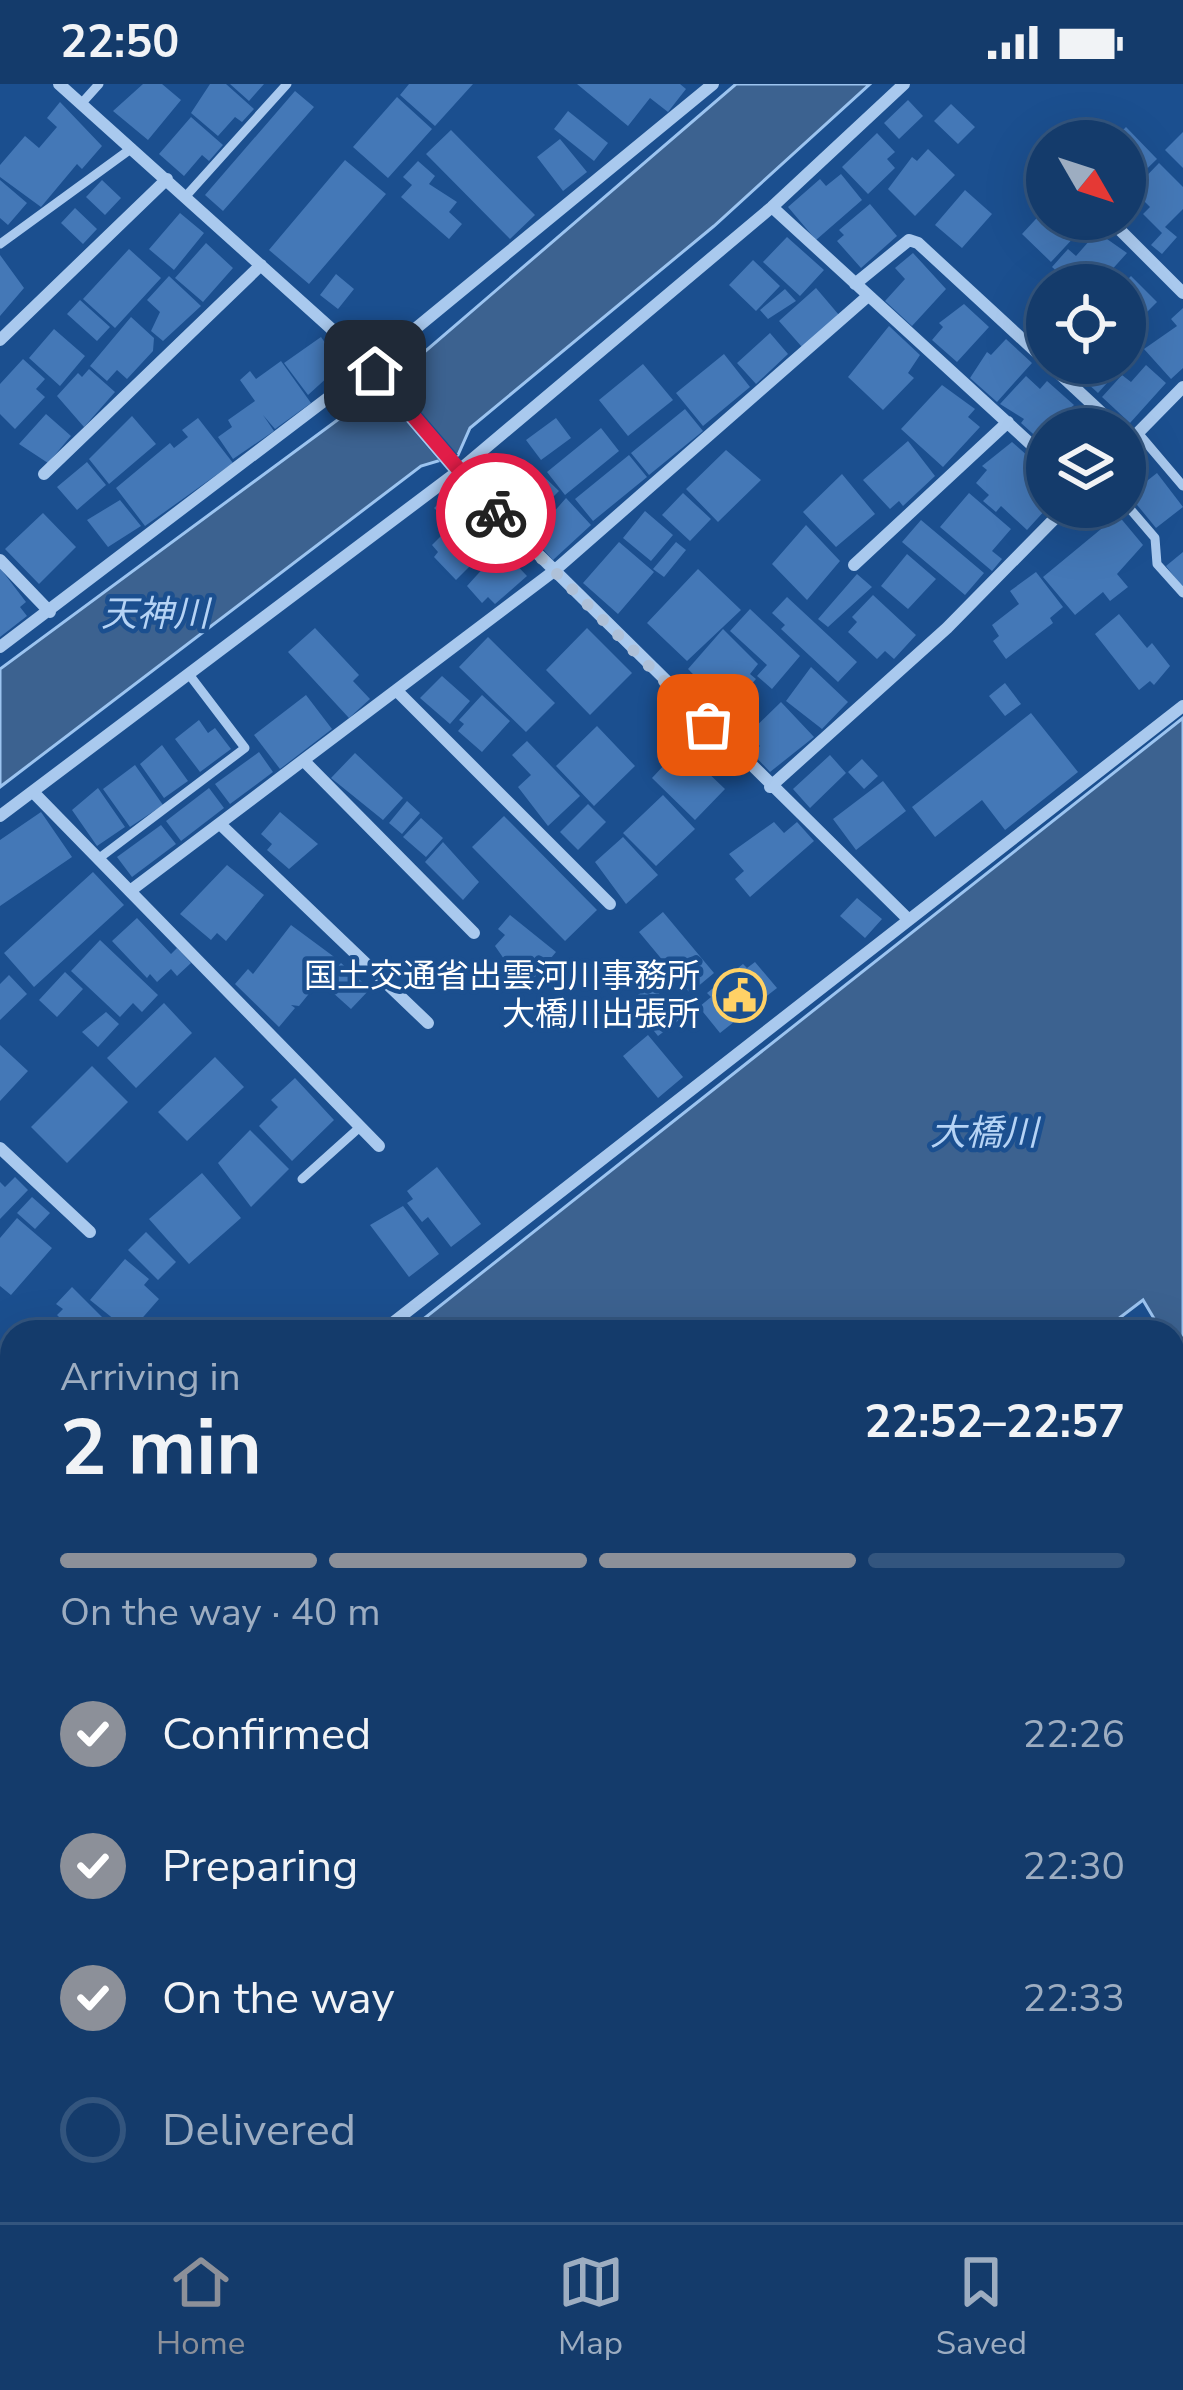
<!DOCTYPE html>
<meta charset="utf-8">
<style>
body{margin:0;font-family:"Nunito Sans","Noto Sans JP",sans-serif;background:#1d4271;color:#f1f3f6;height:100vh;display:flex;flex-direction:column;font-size:45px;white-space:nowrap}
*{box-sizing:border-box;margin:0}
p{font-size:39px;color:#9dadc1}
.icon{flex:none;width:66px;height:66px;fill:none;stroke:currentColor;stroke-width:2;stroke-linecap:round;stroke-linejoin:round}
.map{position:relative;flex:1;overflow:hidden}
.panel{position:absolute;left:0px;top:1236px;width:1185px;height:903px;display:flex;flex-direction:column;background:#143b6b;border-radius:36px 36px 0 0;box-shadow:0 12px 48px #0002,0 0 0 3px #33557e}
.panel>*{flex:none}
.needle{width:78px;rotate:129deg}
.fabs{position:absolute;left:1026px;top:36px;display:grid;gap:24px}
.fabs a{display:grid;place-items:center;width:120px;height:120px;border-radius:50%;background:#143b6b;box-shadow:0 12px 48px #0002,0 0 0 3px #33557e;font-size:60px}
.pin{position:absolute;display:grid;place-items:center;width:102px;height:102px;color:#fff;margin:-51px;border-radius:24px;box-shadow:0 6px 18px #0006}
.courier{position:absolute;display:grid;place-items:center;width:120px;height:120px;margin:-60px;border:9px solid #e11d48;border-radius:50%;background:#fff;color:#222;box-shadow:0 3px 15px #0007}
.overview em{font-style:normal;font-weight:700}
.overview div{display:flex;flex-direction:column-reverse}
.overview{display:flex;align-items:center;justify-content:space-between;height:204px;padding:0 60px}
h1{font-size:78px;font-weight:700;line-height:90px}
.bar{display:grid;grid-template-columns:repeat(4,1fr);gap:18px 12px;align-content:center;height:144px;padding:0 60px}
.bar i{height:15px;border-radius:9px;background:#33557e}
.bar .on{background:#8c9099}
.bar p{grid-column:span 4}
ol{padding:0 60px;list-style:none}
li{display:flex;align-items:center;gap:36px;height:132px}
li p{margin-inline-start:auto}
li .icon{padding:12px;border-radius:50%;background:#8c9099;color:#fff;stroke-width:4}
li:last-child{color:#9dadc1}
li i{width:66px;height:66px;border:6px solid #33557e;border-radius:50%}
.status{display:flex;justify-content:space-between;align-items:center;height:84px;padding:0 60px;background:#143b6b;direction:ltr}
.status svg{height:33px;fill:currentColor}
.tabs{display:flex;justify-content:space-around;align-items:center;height:168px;border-top:3px solid #33557e;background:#143b6b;font-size:33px;color:#9dadc1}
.tabs a{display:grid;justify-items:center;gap:6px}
.tabs .on{color:#8c9099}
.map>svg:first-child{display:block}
.water{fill:#3c6290;stroke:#9cc4f0;stroke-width:3}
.pier{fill:#1b4f8f}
.building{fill:#4478b7}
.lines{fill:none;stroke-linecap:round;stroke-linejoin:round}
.service{stroke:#a9c9ee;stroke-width:9}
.minor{stroke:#a9c9ee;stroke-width:12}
.done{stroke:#afc1d8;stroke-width:12;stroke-dasharray:0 21.6}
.route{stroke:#e11d48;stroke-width:15}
.labels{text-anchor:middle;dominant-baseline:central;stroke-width:9;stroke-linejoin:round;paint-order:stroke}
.poi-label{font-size:33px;fill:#fff;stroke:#1b4f8f;text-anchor:end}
.water-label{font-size:36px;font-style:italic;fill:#b5d3f5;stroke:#1b4f8f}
</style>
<div class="status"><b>22:50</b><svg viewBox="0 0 49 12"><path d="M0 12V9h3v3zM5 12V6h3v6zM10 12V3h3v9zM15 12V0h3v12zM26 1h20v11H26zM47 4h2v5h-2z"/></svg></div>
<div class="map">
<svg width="1183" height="2138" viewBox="0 0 1183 2138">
<rect width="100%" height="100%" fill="#1b4f8f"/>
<path class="water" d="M 736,0 L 870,0 L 714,142 L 470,344 L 458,371 L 421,382 L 0,703 L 0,585 L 393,295 Z
M 1183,634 L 1183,1820 L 1173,1831 L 1173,1248 L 1162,1248 L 1143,1216 L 1101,1248 L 407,1248 Z
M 12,1554 L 12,2091 L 0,2100 L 0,1564 Z
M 29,2127 L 902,2127 L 892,2138 L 14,2138 Z"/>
<path class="pier" d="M 393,295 L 458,371 L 440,378 L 377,304 Z"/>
<path class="building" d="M 143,0 L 162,0 L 181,16 L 148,56 L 113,27 Z
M 210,0 L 226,0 L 254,25 L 242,38 L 235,33 L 218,52 L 191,29 Z
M 230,0 L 264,0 L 249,17 Z
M 409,0 L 473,0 L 435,42 L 400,11 Z
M 577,0 L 680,0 L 686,5 L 668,28 L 650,14 L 628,42 Z
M 295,7 L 314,23 L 223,127 L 205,111 Z
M 397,13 L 432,45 L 388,94 L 353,63 Z
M 908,16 L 923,32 L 899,55 L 884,39 Z
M 60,18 L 102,62 L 82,85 L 77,80 L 41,123 L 0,93 L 0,81 L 25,52 L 39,64 L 57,43 L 47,34 Z
M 951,20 L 975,43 L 958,60 L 934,37 Z
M 568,27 L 608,59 L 594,77 L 554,45 Z
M 191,33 L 223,61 L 209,77 L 202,71 L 184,92 L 159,70 Z
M 1126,43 L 1157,75 L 1125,106 L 1125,57 L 1112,57 Z
M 451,46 L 535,131 L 510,155 L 426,70 Z
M 1183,48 L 1183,84 L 1165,66 Z
M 877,49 L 895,68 L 887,75 L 895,84 L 868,110 L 842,83 Z
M 560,55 L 587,88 L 563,107 L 537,73 Z
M 928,65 L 955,91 L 915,132 L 888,105 L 912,73 L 917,77 Z
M 345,76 L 386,110 L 309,200 L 269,166 Z
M 418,77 L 435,92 L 429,100 L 457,118 L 449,128 L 462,140 L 449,155 L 401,113 L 412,101 L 403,93 Z
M 1159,79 L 1183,103 L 1183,125 L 1165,143 L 1177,153 L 1162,170 L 1151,161 L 1162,149 L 1143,130 L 1150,123 L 1133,106 Z
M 841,90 L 862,116 L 816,156 L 788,123 L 820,95 L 826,102 Z
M 0,96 L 27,119 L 8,141 L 0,134 Z
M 102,96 L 121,114 L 105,131 L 86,113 Z
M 965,106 L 992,130 L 962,164 L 935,141 Z
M 870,120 L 897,152 L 861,184 L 837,157 L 844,151 L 839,146 Z
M 1047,123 L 1047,135 L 1072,135 L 1068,139 L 1078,149 L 1051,178 L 1022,150 Z
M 75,124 L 97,145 L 83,160 L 61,139 Z
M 180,129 L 204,149 L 174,186 L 149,165 Z
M 1097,148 L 1127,169 L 1098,201 L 1072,201 L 1052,183 L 1068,165 L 1076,172 Z
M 787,153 L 824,186 L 800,212 L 763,178 Z
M 206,159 L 233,184 L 203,218 L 175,194 Z
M 129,165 L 161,194 L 115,244 L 83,215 Z
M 913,169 L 946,205 L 912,242 L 885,217 L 905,195 L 895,184 Z
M 0,171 L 24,204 L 0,232 Z
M 753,176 L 780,202 L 756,227 L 729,201 Z
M 336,190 L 354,205 L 338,225 L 320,211 Z
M 169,192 L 201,222 L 163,257 L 151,247 L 160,228 L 147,216 Z
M 1131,192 L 1157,218 L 1125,250 L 1125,198 Z
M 816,204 L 839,231 L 802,263 L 779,237 Z
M 785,205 L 796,217 L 768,235 L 760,226 Z
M 80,216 L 110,243 L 97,257 L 67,230 Z
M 1047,216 L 1047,264 L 1028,247 L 1033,242 L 1028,238 Z
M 964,220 L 989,243 L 957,278 L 932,256 L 943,243 L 939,239 Z
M 1183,224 L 1183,284 L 1171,295 L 1144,265 L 1177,242 L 1171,235 Z
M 131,233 L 154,254 L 153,267 L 127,295 L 117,286 L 107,297 L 90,282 Z
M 889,242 L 920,271 L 908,289 L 914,294 L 883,326 L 848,293 Z
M 54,245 L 85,272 L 60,302 L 29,274 Z
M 770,249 L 788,270 L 756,300 L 737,279 Z
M 321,253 L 341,281 L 308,311 L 284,279 Z
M 1006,255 L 1032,279 L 997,318 L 970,294 L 987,268 L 991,271 Z
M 724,270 L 750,303 L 703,342 L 676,309 Z
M 23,275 L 45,295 L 36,305 L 45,313 L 15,345 L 0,330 L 0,300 Z
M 281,277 L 311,319 L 275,345 L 263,331 L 274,347 L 233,375 L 218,353 L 232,343 L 228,336 L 255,317 L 240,296 L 250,287 L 256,295 Z
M 1081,279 L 1125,279 L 1098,309 L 1074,287 Z
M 643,280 L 673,316 L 628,352 L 599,316 Z
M 1146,281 L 1166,299 L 1130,339 L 1102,313 L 1122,291 L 1131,298 Z
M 89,285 L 115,308 L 84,343 L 57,312 L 78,289 L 82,293 Z
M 1026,292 L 1040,305 L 1047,297 L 1074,321 L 1047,345 L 1042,358 L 1021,339 L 1024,335 L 1000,320 Z
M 942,301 L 975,325 L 968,333 L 980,343 L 943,383 L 901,345 Z
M 685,325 L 703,347 L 649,391 L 631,369 Z
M 46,330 L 71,352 L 48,379 L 19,360 Z
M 1087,331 L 1102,345 L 1074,345 Z
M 132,332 L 156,360 L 109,400 L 89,375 Z
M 198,334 L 233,379 L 145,442 L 116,404 L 170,359 L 174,364 L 188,353 L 182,346 Z
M 556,334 L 571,354 L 541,376 L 526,356 Z
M 601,344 L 619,367 L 565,411 L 547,388 Z
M 908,357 L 935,392 L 903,422 L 899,417 L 890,425 L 863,396 Z
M 1012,358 L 1047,389 L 1047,424 L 1027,446 L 1001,422 L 996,428 L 983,417 L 989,411 L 976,399 L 987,386 L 982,382 Z
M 726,366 L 761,396 L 718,438 L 686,405 Z
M 629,371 L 647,393 L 593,437 L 575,415 Z
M 504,376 L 517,389 L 496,409 L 483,396 Z
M 87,378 L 106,401 L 77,426 L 57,403 Z
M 535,384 L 559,407 L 530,436 L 526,432 L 518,441 L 498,422 Z
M 1157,389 L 1183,423 L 1156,444 L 1129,411 Z
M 842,390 L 875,430 L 836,463 L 803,428 Z
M 456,403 L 484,431 L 463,452 L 434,424 Z
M 683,409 L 711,435 L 690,457 L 662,431 Z
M 969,409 L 1011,445 L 992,467 L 1002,475 L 992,487 L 940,443 Z
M 566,414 L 591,441 L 553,476 L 532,453 Z
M 120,416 L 141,442 L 108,463 L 87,436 Z
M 645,427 L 673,451 L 651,477 L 623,454 Z
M 43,429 L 76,463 L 39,500 L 5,465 Z
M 1118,431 L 1143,461 L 1117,490 L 1128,503 L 1110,517 L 1103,508 L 1075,531 L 1043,493 Z
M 921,436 L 984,489 L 965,511 L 902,458 Z
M 806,441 L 840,477 L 807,516 L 772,480 Z
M 449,444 L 478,474 L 456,496 L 434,473 L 438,468 L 432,461 Z
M 499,446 L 514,462 L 506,470 L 527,492 L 495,520 L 488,513 L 482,519 L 467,502 L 496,470 L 485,458 Z
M 619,458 L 654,488 L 618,530 L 583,499 Z
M 676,458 L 686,466 L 664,493 L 653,485 Z
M 1183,468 L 1183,504 L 1166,482 Z
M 907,470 L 936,495 L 908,525 L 881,502 Z
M 0,484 L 26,518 L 20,523 L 27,532 L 0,553 Z
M 698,485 L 741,526 L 687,577 L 647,539 Z
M 1036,488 L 1063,523 L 1050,534 L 1053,539 L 1006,575 L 993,557 L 999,552 L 992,541 L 1019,520 L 1010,507 Z
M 857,490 L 872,503 L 828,543 L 818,535 Z
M 873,511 L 916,551 L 894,575 L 885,567 L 877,575 L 848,548 L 857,538 L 852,533 Z
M 787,513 L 857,578 L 838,598 L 781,545 L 785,541 L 772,529 Z
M 750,525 L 800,572 L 772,605 L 757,592 L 767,581 L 730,547 Z
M 1119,530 L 1147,564 L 1152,559 L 1170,582 L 1154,601 L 1150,597 L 1139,606 L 1095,550 Z
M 315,544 L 359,591 L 353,597 L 370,615 L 349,634 L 288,568 Z
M 587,544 L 632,589 L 590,631 L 546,586 Z
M 723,545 L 758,580 L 750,590 L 756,595 L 728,626 L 688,585 Z
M 488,553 L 555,619 L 526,648 L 459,583 Z
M 811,583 L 848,618 L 822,645 L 786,617 Z
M 442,592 L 470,617 L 450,640 L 420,614 Z
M 1005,599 L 1021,620 L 1005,632 L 989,612 Z
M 306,611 L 332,645 L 280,685 L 254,651 Z
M 482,611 L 510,637 L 482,668 L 458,647 L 464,640 L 459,636 Z
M 781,618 L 814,653 L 770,688 L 752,669 L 760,662 L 748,650 Z
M 1031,629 L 1078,688 L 1005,746 L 982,716 L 935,753 L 912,723 Z
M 199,636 L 208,649 L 215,644 L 231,665 L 200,688 L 175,655 Z
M 597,642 L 635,682 L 594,722 L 556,682 Z
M 527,657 L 580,712 L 548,742 L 518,703 L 531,691 L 512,671 Z
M 162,661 L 188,697 L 164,714 L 140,680 Z
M 681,663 L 725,705 L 695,736 L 652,694 Z
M 259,668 L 273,688 L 230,720 L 215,700 Z
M 355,669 L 403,714 L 383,736 L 331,694 Z
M 830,671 L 846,689 L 810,724 L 793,705 Z
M 862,675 L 878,692 L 864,705 L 848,688 Z
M 135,681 L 163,721 L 130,743 L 103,705 Z
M 883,697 L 906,727 L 856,766 L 833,735 Z
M 98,704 L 125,743 L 97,762 L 72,726 Z
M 209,704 L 224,724 L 181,757 L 166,737 Z
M 663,711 L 695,745 L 656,782 L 623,749 Z
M 407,717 L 420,729 L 402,750 L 389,739 Z
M 588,720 L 606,738 L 578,766 L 560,748 Z
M 41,728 L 72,773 L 0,822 L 0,756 Z
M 280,728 L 318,760 L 289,785 L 267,766 L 272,760 L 261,750 Z
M 504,732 L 597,826 L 565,857 L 472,763 Z
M 421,734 L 443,754 L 426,773 L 403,753 Z
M 774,738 L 784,749 L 797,738 L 814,757 L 750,813 L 735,795 L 744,787 L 729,770 Z
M 161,741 L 176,760 L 132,793 L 117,773 Z
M 623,753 L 658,791 L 626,820 L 595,778 Z
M 443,758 L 479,798 L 463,816 L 425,778 Z
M 227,781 L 264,811 L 226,857 L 217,849 L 211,856 L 180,830 Z
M 93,788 L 124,821 L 34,903 L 4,869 Z
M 857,814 L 882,835 L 865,854 L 840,832 Z
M 663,828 L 714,889 L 690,909 L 639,848 Z
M 510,831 L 556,868 L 524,906 L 497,882 L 504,875 L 495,862 L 505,851 L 498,845 Z
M 137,834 L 171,870 L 177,864 L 191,879 L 177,892 L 171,885 L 157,898 L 150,890 L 147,894 L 112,857 Z
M 291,841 L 337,875 L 299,922 L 291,921 L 295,924 L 279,943 L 235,900 L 248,885 L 253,890 Z
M 100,856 L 158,911 L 142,928 L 133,919 L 120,933 L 71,887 Z
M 755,878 L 777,904 L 720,949 L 699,923 L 711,913 L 707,909 L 743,880 L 747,884 Z
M 341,879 L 370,905 L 351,925 L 322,899 Z
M 65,888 L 83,905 L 57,933 L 39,916 Z
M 9,891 L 27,910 L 0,936 L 0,900 Z
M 652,900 L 664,916 L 671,911 L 686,931 L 658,952 L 630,917 Z
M 164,919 L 192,949 L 136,1004 L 107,974 Z
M 106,928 L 119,940 L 98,963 L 82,948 Z
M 648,951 L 683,993 L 658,1014 L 623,972 Z
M 0,961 L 28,987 L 0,1017 Z
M 215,973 L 244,1003 L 187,1057 L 158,1028 Z
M 92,982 L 128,1018 L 67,1079 L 31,1043 Z
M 295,994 L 334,1036 L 292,1077 L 259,1042 L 278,1023 L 271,1016 Z
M 250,1046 L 289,1085 L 251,1123 L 218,1079 Z
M 437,1083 L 481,1140 L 451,1163 L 428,1133 L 422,1138 L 407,1119 L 413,1115 L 407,1107 Z
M 202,1089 L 241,1134 L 189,1180 L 149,1135 Z
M 15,1093 L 28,1106 L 0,1135 L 0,1098 L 5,1103 Z
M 32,1113 L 50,1129 L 35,1145 L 17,1129 Z
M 403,1122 L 439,1170 L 409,1193 L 370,1141 Z
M 17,1134 L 52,1164 L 11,1211 L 0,1202 L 0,1154 Z
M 146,1148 L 176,1178 L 158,1196 L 128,1166 Z
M 125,1175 L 149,1195 L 144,1201 L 159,1215 L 130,1248 L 90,1216 Z
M 72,1203 L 112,1243 L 107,1248 L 50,1248 L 61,1235 L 57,1231 L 63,1225 L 56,1220 Z
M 5,1450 L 12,1458 L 9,1516 L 0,1506 L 0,1454 Z"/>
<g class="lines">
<path class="service" d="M 81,20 L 99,0
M 186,112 L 287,0
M 0,160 L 132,64
M 1138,349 L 1183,402
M 1125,419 L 1155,454 L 1157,480 L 1183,509
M 98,775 L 245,664 L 191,593
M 302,1095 L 360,1043"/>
<path class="minor" d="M 59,0 L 346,258 L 469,402 L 909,836
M 772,123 L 1047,375
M 1109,135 L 1183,209
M 855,200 L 909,156 L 918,159 L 1047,278
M 0,256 L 167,95
M 1048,279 L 1119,345
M 1125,362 L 1183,303
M 44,390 L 261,181
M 0,476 L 50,528
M 854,481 L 1008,338
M 0,563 L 370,282 L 713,0
M 397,607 L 610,820
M 305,678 L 474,849
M 770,703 L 947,544 L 1066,423
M 34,709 L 379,1062
M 0,732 L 457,388 L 772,123 L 904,0
M 220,740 L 428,939
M 130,807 L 554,487 L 868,212
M 0,1064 L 90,1148
M 381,1248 L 1183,622
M 0,1414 L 12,1403
M 0,1545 L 12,1535"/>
</g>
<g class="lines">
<path class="done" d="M 496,429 L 708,641"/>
<path class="route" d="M 375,287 L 496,429"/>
</g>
<defs>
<symbol id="civic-ring" viewBox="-11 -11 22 22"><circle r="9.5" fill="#1b4f8f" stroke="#ffd166" stroke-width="1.5"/><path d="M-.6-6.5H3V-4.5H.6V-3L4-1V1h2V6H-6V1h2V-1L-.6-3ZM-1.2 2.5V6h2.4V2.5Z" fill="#ffd166"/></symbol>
</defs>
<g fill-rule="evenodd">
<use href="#civic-ring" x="710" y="882" width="59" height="59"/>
</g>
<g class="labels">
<g class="poi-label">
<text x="700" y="892">国土交通省出雲河川事務所<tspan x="700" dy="38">大橋川出張所</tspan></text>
</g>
<g class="water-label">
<text x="155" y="530">天神川</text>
<text x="984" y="1049">大橋川</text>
</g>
</g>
</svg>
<div class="fabs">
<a><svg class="needle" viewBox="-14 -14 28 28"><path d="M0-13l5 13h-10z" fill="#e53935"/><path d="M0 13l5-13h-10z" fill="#9dadc1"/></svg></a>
<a><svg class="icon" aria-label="locate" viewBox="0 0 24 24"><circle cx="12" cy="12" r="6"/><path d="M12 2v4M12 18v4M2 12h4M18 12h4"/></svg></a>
<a><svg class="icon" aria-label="layers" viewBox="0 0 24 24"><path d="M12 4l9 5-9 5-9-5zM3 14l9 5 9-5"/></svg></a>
</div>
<div class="pin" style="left:708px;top:641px;background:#ea580c"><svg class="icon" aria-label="bag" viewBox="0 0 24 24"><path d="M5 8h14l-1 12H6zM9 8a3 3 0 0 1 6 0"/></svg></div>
<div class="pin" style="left:375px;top:287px;background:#1f2937"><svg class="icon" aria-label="home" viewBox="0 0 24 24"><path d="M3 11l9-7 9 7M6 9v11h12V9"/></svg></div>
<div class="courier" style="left:496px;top:429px"><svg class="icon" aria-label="bike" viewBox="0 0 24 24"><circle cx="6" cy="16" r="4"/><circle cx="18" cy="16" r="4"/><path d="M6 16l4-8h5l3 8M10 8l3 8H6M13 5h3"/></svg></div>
<section class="panel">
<div class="overview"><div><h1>2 min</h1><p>Arriving in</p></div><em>22:52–22:57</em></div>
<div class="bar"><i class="on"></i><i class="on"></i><i class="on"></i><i></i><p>On the way · 40 m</p></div>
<ol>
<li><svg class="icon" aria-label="check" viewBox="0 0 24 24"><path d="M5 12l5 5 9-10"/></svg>Confirmed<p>22:26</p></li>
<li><svg class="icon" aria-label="check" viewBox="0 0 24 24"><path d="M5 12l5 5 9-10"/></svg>Preparing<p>22:30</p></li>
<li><svg class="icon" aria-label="check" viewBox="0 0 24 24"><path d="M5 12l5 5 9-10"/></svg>On the way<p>22:33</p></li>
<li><i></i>Delivered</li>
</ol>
</section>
</div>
<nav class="tabs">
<a class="on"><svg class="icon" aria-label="home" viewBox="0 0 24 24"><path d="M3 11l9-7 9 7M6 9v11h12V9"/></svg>Home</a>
<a><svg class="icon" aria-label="map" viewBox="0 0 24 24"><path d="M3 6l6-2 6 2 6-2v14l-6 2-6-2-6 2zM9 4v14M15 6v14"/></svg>Map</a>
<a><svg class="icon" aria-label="saved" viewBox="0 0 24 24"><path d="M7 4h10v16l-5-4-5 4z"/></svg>Saved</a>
</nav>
